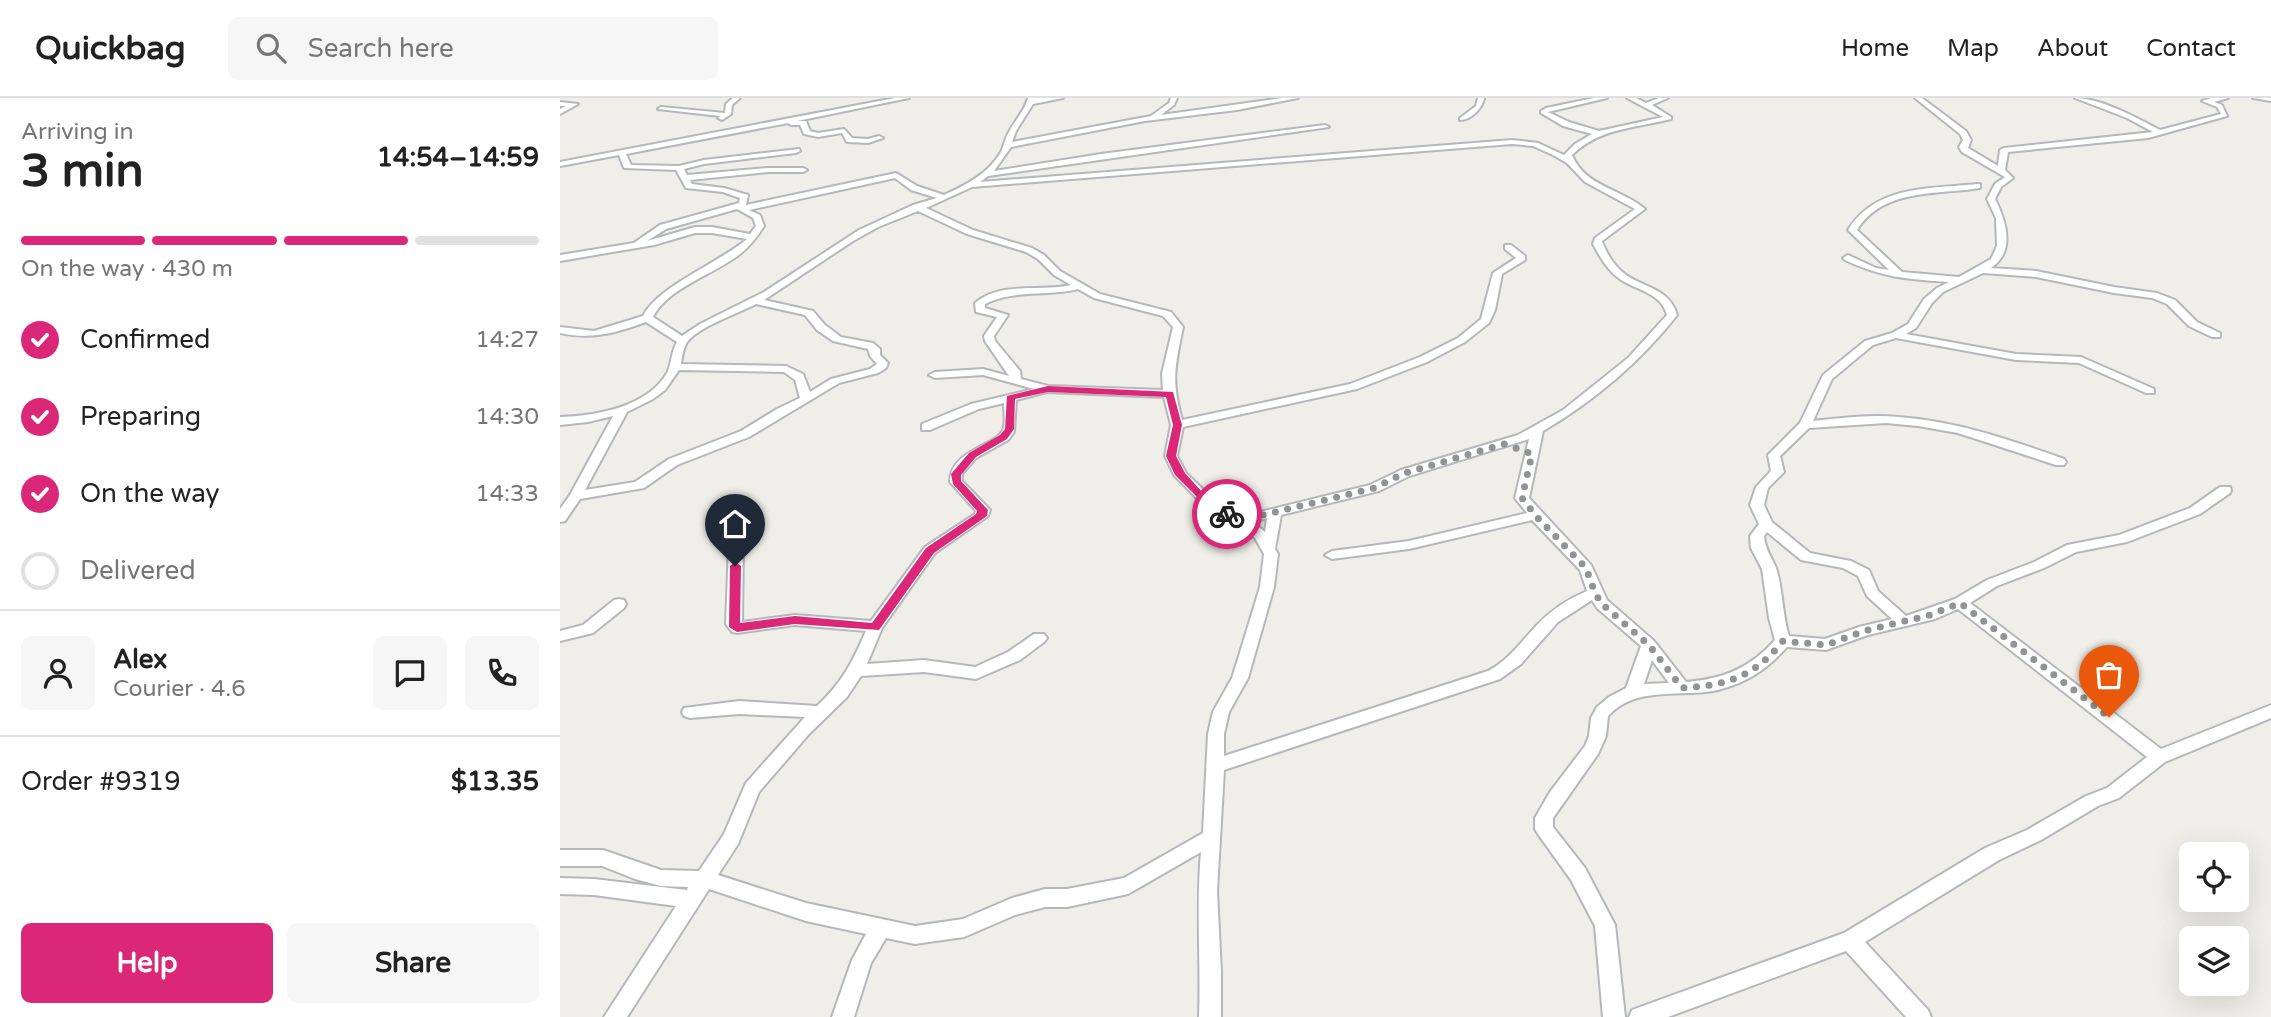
<!DOCTYPE html>
<meta charset="utf-8">
<style>
body{margin:0;font-family:"Varela Round",sans-serif;background:#f6f6f6;color:#222;height:100vh;display:flex;flex-direction:column;font-size:26px;white-space:nowrap}
*{box-sizing:border-box;margin:0}
p{font-size:23px;color:#767676}
.icon{flex:none;width:38px;height:38px;fill:none;stroke:currentColor;stroke-width:2;stroke-linecap:round;stroke-linejoin:round}
.map{position:relative;flex:1;overflow:hidden}
.panel{display:flex;flex-direction:column;background:#fff;width:560px}
.panel>*{flex:none}
.controls{position:absolute;left:1619px;top:744px;display:grid;gap:14px}
.controls a{display:grid;place-items:center;width:70px;height:70px;border-radius:10px;background:#fff;box-shadow:0 7px 28px #0002;font-size:35px}
.pin{position:absolute;display:grid;place-items:center;width:60px;height:60px;color:#fff;margin:-72px -30px;border-radius:50% 50% 50% 0;rotate:-45deg;box-shadow:0 0 7px #0007}
.pin .icon{rotate:45deg}
.courier{position:absolute;display:grid;place-items:center;width:70px;height:70px;margin:-35px;border:5px solid #db2777;border-radius:50%;background:#fff;color:#222;box-shadow:0 2px 9px #0007}
.head em{font-style:normal;font-weight:800}
.head div{display:flex;flex-direction:column-reverse}
.head{display:flex;align-items:center;justify-content:space-between;height:119px;padding:0 21px}
h1{font-size:46px;font-weight:800;line-height:52px}
.bar{display:grid;grid-template-columns:repeat(4,1fr);gap:10px 7px;align-content:center;height:84px;padding:0 21px}
.bar i{height:9px;border-radius:5px;background:#e0e0e0}
.bar .active{background:#db2777}
.bar p{grid-column:span 4}
.line{display:flex;align-items:center;gap:18px;padding:0 21px;border-top:2px solid #e0e0e0}
.line div{flex:1}
.round{display:grid;place-items:center;flex:none;width:74px;height:74px;border-radius:10px;background:#f6f6f6}
ol{padding:0 21px;list-style:none}
li{display:flex;align-items:center;gap:21px;height:77px}
li p{margin-inline-start:auto}
li .icon{padding:7px;border-radius:50%;background:#db2777;color:#fff;stroke-width:4}
li:last-child{color:#767676}
li i{width:38px;height:38px;border:4px solid #e0e0e0;border-radius:50%}
.cta{display:flex;gap:14px;margin-top:auto;padding:14px 21px}
.cta a{flex:1;height:80px;border-radius:10px;background:#db2777;color:#fff;font-size:28px;font-weight:800;line-height:80px;text-align:center}
.cta a+a{background:#f6f6f6;color:#222}
header{display:flex;align-items:center;gap:42px;box-sizing:border-box;height:98px;padding:0 35px;background:#fff;border-bottom:2px solid #e0e0e0}
header strong{font-size:33px}
nav{display:flex;gap:38px;margin-inline-start:auto;font-size:24px}
.search{width:490px;height:63px;background:#f6f6f6;display:flex;align-items:center;gap:18px;box-sizing:border-box;padding:0 24px;border-radius:10px;color:#767676;font-size:26px}
main{display:flex;flex:1;min-height:0}
.map>svg:first-child{display:block}
.lines{fill:none;stroke-linecap:round;stroke-linejoin:round}
.street-casing{stroke:#b5b8bb;stroke-width:4}
.secondary-casing{stroke:#b4b7bb;stroke-width:4}
.street{fill:#fff;fill-rule:evenodd}
.secondary{fill:#fff;fill-rule:evenodd}
.route{fill:#db2777}
.done{stroke:#929494;stroke-width:7;stroke-dasharray:0 12.6}
</style>
<header>
<strong>Quickbag</strong>
<div class="search"><svg class="icon" aria-label="search" viewBox="0 0 24 24"><circle cx="10" cy="10" r="6"/><path d="M15 15l6 6"/></svg>Search here</div>
<nav><a>Home</a><a>Map</a><a>About</a><a>Contact</a></nav>
</header>
<main>
<section class="panel">
<div class="head"><div><h1>3 min</h1><p>Arriving in</p></div><em>14:54–14:59</em></div>
<div class="bar"><i class="active"></i><i class="active"></i><i class="active"></i><i></i><p>On the way · 430 m</p></div>
<ol>
<li><svg class="icon" aria-label="check" viewBox="0 0 24 24"><path d="M5 12l5 5 9-10"/></svg>Confirmed<p>14:27</p></li>
<li><svg class="icon" aria-label="check" viewBox="0 0 24 24"><path d="M5 12l5 5 9-10"/></svg>Preparing<p>14:30</p></li>
<li><svg class="icon" aria-label="check" viewBox="0 0 24 24"><path d="M5 12l5 5 9-10"/></svg>On the way<p>14:33</p></li>
<li><i></i>Delivered</li>
</ol>
<div class="line" style="height:126px"><a class="round"><svg class="icon" aria-label="person" viewBox="0 0 24 24"><circle cx="12" cy="8" r="4"/><path d="M4 21q1-7 8-7t8 7"/></svg></a><div><b>Alex</b><p>Courier · 4.6</p></div><a class="round"><svg class="icon" aria-label="chat" viewBox="0 0 24 24"><path d="M4 5h16v11H9l-5 4z"/></svg></a><a class="round"><svg class="icon" aria-label="phone" viewBox="0 0 24 24"><path d="M5 4h4l2 5-3 2q2 4 5 5l2-3 5 2v4C11 20 4 13 5 4z"/></svg></a></div>
<div class="line" style="height:91px"><div>Order #9319</div><b>$13.35</b></div>
<div class="cta"><a>Help</a><a>Share</a></div>
</section>
<div class="map">
<svg width="1711" height="919" viewBox="0 0 1711 919">
<rect width="100%" height="100%" fill="#f0eee8"/>
<g class="lines">
<defs>
<path id="street" d="M 173,0 L 180,0 L 172,7 L 171,16 L 162,22 L 158,20 L 160,18 L 98,11 L 101,9 L 165,15 L 166,6 Z
M 335,0 L 349,0 L 237,23 L 246,23 L 250,33 L 258,35 L 284,31 L 292,40 L 308,41 L 319,38 L 323,40 L 308,45 L 287,44 L 282,35 L 258,39 L 244,36 L 240,27 L 231,27 L 228,25 L 66,56 L 71,67 L 119,68 L 144,62 L 239,51 L 240,53 L 236,55 L 144,66 L 124,71 L 127,77 L 208,70 L 243,70 L 247,72 L 243,74 L 208,74 L 130,82 L 132,86 L 164,90 L 188,97 L 186,107 L 336,75 L 357,88 L 384,97 C 406,87 428,76 441,54 C 444,48 445,40 449,34 C 455,22 464,14 468,0 L 503,0 L 473,6 L 456,33 L 452,44 L 591,18 L 609,5 L 611,0 L 617,0 L 614,7 L 601,17 L 723,0 L 738,0 L 677,12 L 585,23 L 451,49 L 434,73 L 541,56 L 765,27 L 769,29 L 428,78 L 420,84 L 952,42 L 978,45 L 1004,57 L 1015,46 L 1032,36 L 1003,28 L 981,15 L 981,13 L 986,10 L 1034,0 L 1047,0 L 988,14 L 1009,24 L 1039,33 L 1103,19 L 1067,0 L 1076,0 L 1086,5 L 1099,0 L 1108,0 L 1092,7 L 1111,19 L 1111,21 C 1076,30 1039,30 1012,57 C 1025,89 1062,91 1085,111 L 1042,143 L 1043,146 C 1048,158 1055,169 1066,177 C 1085,190 1110,191 1117,217 C 1080,264 1034,303 983,333 L 969,400 L 1031,467 L 1047,502 L 1094,543 L 1126,584 C 1164,581 1190,570 1215,542 L 1209,520 L 1202,471 L 1191,450 L 1190,438 L 1199,426 L 1190,407 L 1196,389 L 1211,373 L 1208,357 L 1240,325 L 1263,277 L 1305,243 L 1332,235 L 1348,226 L 1364,201 L 1377,190 L 1389,184 C 1348,181 1323,180 1285,162 L 1283,160 L 1288,157 L 1316,170 L 1329,172 L 1288,132 C 1316,87 1369,91 1417,86 L 1420,86 L 1420,90 C 1377,97 1323,90 1297,132 L 1342,174 L 1399,179 L 1431,161 L 1437,148 L 1436,120 L 1427,101 L 1435,86 L 1445,79 L 1402,54 L 1399,49 L 1403,42 L 1400,36 L 1355,0 L 1362,0 L 1406,33 L 1411,42 L 1408,50 L 1438,68 L 1440,52 L 1444,50 L 1593,34 L 1567,20 L 1515,0 C 1541,0 1577,20 1600,32 L 1661,16 L 1657,9 L 1642,3 L 1651,0 L 1668,0 L 1654,4 L 1662,7 L 1667,18 L 1588,40 L 1448,54 L 1445,72 L 1453,80 L 1441,89 L 1435,101 C 1446,123 1456,153 1431,170 L 1476,173 L 1554,189 L 1597,195 L 1615,202 L 1637,224 L 1660,235 L 1660,239 L 1652,239 L 1629,228 L 1607,206 L 1592,200 L 1554,195 L 1476,179 L 1423,175 L 1383,194 L 1372,205 L 1356,230 L 1346,236 L 1456,256 L 1521,259 L 1594,291 L 1594,295 L 1586,295 L 1519,265 L 1456,262 L 1336,240 L 1313,247 L 1272,281 L 1253,323 C 1281,320 1310,316 1339,319 C 1396,323 1451,342 1504,361 L 1506,364 L 1504,367 L 1496,367 L 1398,335 L 1358,328 L 1326,325 L 1249,330 L 1220,358 L 1224,374 L 1208,390 L 1204,407 L 1212,424 L 1250,455 L 1291,463 L 1309,472 L 1318,493 L 1346,518 L 1395,501 L 1427,482 L 1474,464 L 1507,447 L 1559,437 L 1630,410 L 1660,389 L 1670,389 L 1671,392 L 1670,395 L 1640,416 L 1567,444 L 1516,454 L 1484,470 L 1437,488 L 1410,505 L 1601,651 L 1711,607 L 1711,620 L 1605,664 L 1559,700 L 1538,708 L 1481,742 L 1439,762 L 1305,844 L 1368,912 L 1371,919 L 1346,919 L 1286,853 L 1108,919 L 1069,919 L 1072,912 L 1080,909 L 1284,835 L 1425,750 L 1467,732 L 1526,698 L 1547,690 L 1587,659 L 1398,511 L 1375,521 L 1308,537 L 1266,552 L 1227,549 C 1207,571 1187,585 1158,592 C 1121,600 1076,587 1048,618 L 1046,638 L 1038,656 L 993,720 L 993,729 L 1025,770 L 1055,827 L 1065,919 L 1043,919 L 1035,828 L 1011,782 L 978,736 L 975,731 L 975,720 L 990,694 L 1025,648 L 1029,638 L 1031,620 L 1037,609 L 1049,599 L 1066,590 L 1081,548 L 1037,510 L 1032,502 L 998,524 L 961,566 L 940,581 L 664,672 L 657,793 L 661,874 L 661,919 L 639,919 C 641,864 636,809 641,754 L 568,796 L 507,809 L 485,809 L 455,817 L 404,839 L 355,846 L 326,840 L 311,865 L 294,919 L 272,919 L 292,862 L 306,836 L 246,823 L 149,791 L 67,919 L 44,919 L 116,808 L 34,797 L 0,796 L 0,780 L 34,781 L 127,792 L 128,789 L 101,788 L 75,781 L 42,768 L 0,768 L 0,752 L 43,752 L 101,772 L 139,773 L 164,736 L 186,685 L 245,619 L 179,616 L 130,620 L 124,618 L 122,614 L 124,610 L 179,603 L 257,608 C 282,585 292,565 306,533 L 235,527 L 177,535 L 172,534 L 166,526 L 169,447 L 176,443 L 183,447 L 182,524 L 235,517 L 311,523 L 365,449 L 415,416 L 416,413 L 390,384 C 390,352 436,348 443,332 C 446,325 444,313 444,305 L 419,311 L 370,332 L 362,332 L 362,326 L 411,306 L 474,291 L 423,277 L 375,280 L 369,277 L 375,274 L 423,271 L 449,278 L 425,243 L 424,238 L 437,219 L 416,214 L 415,205 C 441,183 480,194 511,187 L 494,177 L 478,161 L 466,154 L 407,136 L 358,113 L 318,129 L 293,143 L 204,202 L 253,213 L 265,227 L 281,239 L 313,245 L 320,251 L 320,257 L 328,265 L 326,270 L 318,275 L 279,285 L 189,339 L 117,367 L 84,390 L 20,401 L 5,423 L 0,424 L 0,411 L 10,397 L 53,318 L 28,324 L 0,327 L 0,319 C 35,318 88,309 107,275 C 112,265 111,254 117,244 L 86,224 C 56,235 31,242 0,235 L 0,229 L 34,233 L 83,218 C 98,188 159,165 187,141 L 152,135 L 135,135 L 94,147 L 0,163 L 0,157 L 74,145 L 100,127 L 179,105 L 180,100 L 163,94 L 126,90 L 116,72 L 64,70 L 59,57 L 0,68 L 0,64 ZM 952,46 L 973,48 L 993,57 L 1007,65 L 1025,84 L 1075,111 L 1035,140 L 1033,146 C 1040,159 1048,173 1060,181 C 1077,193 1101,194 1107,217 L 1068,260 L 1003,312 L 958,337 L 841,372 L 810,387 L 684,418 L 659,407 L 626,375 L 617,358 L 623,329 L 797,291 L 867,264 L 905,244 L 929,225 L 935,212 L 942,176 L 965,162 L 965,158 L 951,147 L 945,147 L 945,151 L 956,160 L 933,175 L 921,221 L 898,240 L 860,259 L 790,286 L 622,322 C 611,282 615,269 623,229 L 611,214 L 540,196 L 500,173 L 484,157 L 472,150 L 413,132 L 366,110 L 412,89 ZM 335,80 L 351,92 L 377,100 L 353,107 L 299,132 L 204,194 L 140,226 L 122,238 L 93,219 C 107,190 155,176 180,156 C 191,147 197,139 204,128 L 200,117 L 189,112 ZM 177,111 L 193,120 L 196,128 L 190,136 L 152,129 L 135,129 L 87,143 L 106,131 ZM 518,191 L 534,200 L 603,218 L 613,229 L 602,276 L 603,292 L 488,288 L 461,281 L 460,273 L 435,243 L 434,238 L 448,217 L 425,210 L 425,206 C 454,191 487,199 518,191 ZM 196,206 L 245,217 L 257,232 L 273,243 L 308,251 L 310,258 L 317,266 L 310,271 L 271,281 L 250,294 L 243,276 L 226,268 L 121,266 C 122,259 123,251 127,244 C 140,228 177,216 196,206 ZM 119,272 L 224,274 L 235,282 L 240,300 L 217,311 L 181,333 L 109,361 L 75,384 L 25,392 L 67,314 L 93,301 L 105,292 ZM 487,294 L 604,299 L 611,327 L 605,358 L 614,377 L 649,413 L 678,425 L 695,440 L 704,456 L 700,489 L 679,558 L 672,580 L 653,614 L 648,636 L 643,735 L 564,780 L 507,791 L 485,791 L 452,800 L 403,821 L 355,828 L 246,805 L 158,777 L 178,746 L 199,694 L 249,636 L 287,599 L 301,578 L 364,574 L 416,581 L 460,562 L 484,544 L 487,540 L 484,536 L 474,536 L 448,554 L 415,569 L 364,562 L 307,566 L 322,530 L 375,455 L 428,418 L 430,412 L 402,383 L 402,376 L 416,360 L 448,342 L 454,334 L 456,302 ZM 969,341 L 955,400 L 967,415 L 849,443 L 772,453 L 765,457 L 772,461 L 849,451 L 972,422 L 1020,472 L 1027,493 C 1008,501 991,512 977,527 C 961,544 949,562 928,573 L 664,658 L 664,636 L 669,614 L 688,580 L 714,489 L 718,456 L 715,451 L 721,417 L 819,393 L 849,378 ZM 707,420 L 705,434 L 693,424 ZM 1207,434 L 1241,462 L 1283,470 L 1298,478 L 1307,498 L 1332,521 L 1299,529 L 1265,541 L 1229,538 C 1222,516 1223,491 1216,470 C 1211,458 1205,451 1204,438 ZM 1092,562 L 1109,585 L 1084,586 Z
M 918,0 L 924,0 C 922,11 911,22 900,22 L 900,20 L 916,8 Z
M 0,4 L 18,6 L 0,16 L 0,11 L 6,8 L 0,8 Z
M 59,501 L 64,502 L 66,506 L 64,510 L 33,535 L 0,543 L 0,533 L 23,527 L 54,502 Z"/>
<path id="secondary" d="M 1693,0 L 1711,0 L 1711,3 Z"/>
</defs>
<use href="#street" class="street-casing"/>
<use href="#secondary" class="secondary-casing"/>
<use href="#street" class="street"/>
<use href="#secondary" class="secondary"/>
</g>
<path class="route" d="M 488,288 L 613,294 L 622,327 L 616,358 L 625,375 L 642,394 L 658,408 L 671,413 L 671,418 L 651,413 L 615,377 L 606,358 L 613,327 L 606,299 L 488,294 L 455,301 L 454,331 L 447,341 L 416,359 L 401,377 L 401,383 L 428,412 L 427,418 L 374,455 L 319,532 L 235,526 L 177,534 L 169,529 L 170,468 L 175,464 L 181,468 L 180,525 L 235,518 L 312,525 L 366,450 L 416,416 L 417,413 L 393,386 L 391,376 L 409,355 L 440,337 L 445,331 L 447,298 Z"/>
<g class="lines">
<path class="done" d="M 667,416 L 683,422 L 814,390 L 845,375 L 944,346 L 972,356 L 962,400 L 975,417 L 1026,470 L 1035,495 L 1042,506 L 1089,547 L 1122,590 C 1167,587 1193,580 1223,543 L 1266,547 L 1304,533 L 1370,517 L 1400,505 L 1549,619"/>
</g>
</svg>
<div class="controls">
<a><svg class="icon" aria-label="locate" viewBox="0 0 24 24"><circle cx="12" cy="12" r="6"/><path d="M12 2v4M12 18v4M2 12h4M18 12h4"/></svg></a>
<a><svg class="icon" aria-label="layers" viewBox="0 0 24 24"><path d="M12 4l9 5-9 5-9-5zM3 14l9 5 9-5"/></svg></a>
</div>
<div class="pin" style="left:1549px;top:619px;background:#ea580c"><svg class="icon" aria-label="bag" viewBox="0 0 24 24"><path d="M5 8h14l-1 12H6zM9 8a3 3 0 0 1 6 0"/></svg></div>
<div class="pin" style="left:175px;top:468px;background:#1f2937"><svg class="icon" aria-label="home" viewBox="0 0 24 24"><path d="M3 11l9-7 9 7M6 9v11h12V9"/></svg></div>
<div class="courier" style="left:667px;top:416px"><svg class="icon" aria-label="bike" viewBox="0 0 24 24"><circle cx="6" cy="16" r="4"/><circle cx="18" cy="16" r="4"/><path d="M6 16l4-8h5l3 8M10 8l3 8H6M13 5h3"/></svg></div>
</div>
</main>
